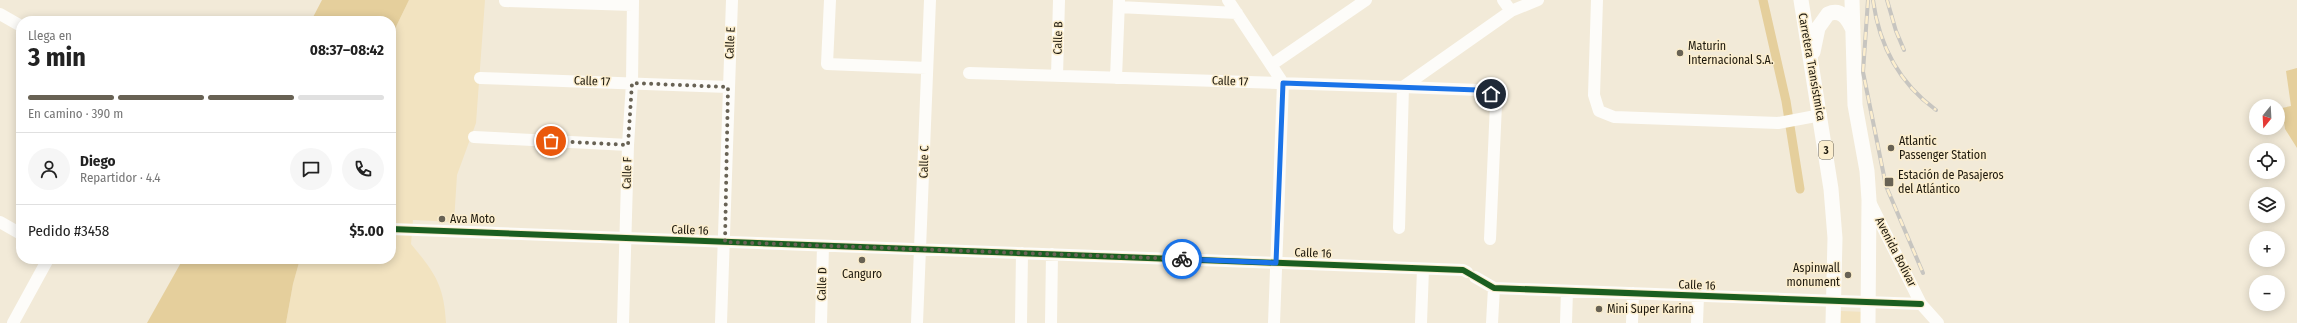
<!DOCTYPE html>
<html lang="es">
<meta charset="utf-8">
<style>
body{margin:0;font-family:"Fira Sans Condensed",sans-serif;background:#f6f6f6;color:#222;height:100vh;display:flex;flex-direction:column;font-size:15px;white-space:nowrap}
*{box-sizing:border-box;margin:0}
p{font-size:13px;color:#767676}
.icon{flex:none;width:22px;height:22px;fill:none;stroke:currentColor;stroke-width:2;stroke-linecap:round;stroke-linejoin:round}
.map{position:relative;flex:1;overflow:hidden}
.side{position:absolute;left:16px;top:16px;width:380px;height:248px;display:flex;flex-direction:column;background:#fff;border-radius:16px;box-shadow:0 2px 10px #0003}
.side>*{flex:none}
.needle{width:26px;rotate:198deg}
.fabs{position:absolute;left:2249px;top:99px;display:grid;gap:8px}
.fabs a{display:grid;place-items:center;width:36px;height:36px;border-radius:50%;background:#fff;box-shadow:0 2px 10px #0003;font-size:20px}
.pin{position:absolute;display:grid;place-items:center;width:34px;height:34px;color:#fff;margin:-17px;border:2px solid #fff;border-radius:50%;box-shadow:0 1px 4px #0007}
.courier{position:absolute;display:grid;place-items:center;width:40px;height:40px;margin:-20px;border:3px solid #1a73e8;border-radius:50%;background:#fff;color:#222;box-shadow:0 1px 5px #0007}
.headline em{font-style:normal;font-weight:700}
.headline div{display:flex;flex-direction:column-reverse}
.headline{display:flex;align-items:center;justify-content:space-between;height:68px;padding:0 12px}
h1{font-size:26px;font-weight:700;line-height:30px}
.bar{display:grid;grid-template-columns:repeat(4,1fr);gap:6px 4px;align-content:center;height:48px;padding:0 12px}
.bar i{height:5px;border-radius:3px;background:#e0e0e0}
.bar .active{background:#686254}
.bar p{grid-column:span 4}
.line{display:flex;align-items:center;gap:10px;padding:0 12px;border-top:1px solid #e0e0e0}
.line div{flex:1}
.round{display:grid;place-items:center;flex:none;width:42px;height:42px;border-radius:21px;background:#f6f6f6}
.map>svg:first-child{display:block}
.green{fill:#f2e3c0}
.water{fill:#e5cf9c}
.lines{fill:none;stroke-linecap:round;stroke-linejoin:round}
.canal{stroke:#e5cf9c;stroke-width:9}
.minor{stroke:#fdfcf9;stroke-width:12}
.major{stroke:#fdfcf9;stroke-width:15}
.rail-casing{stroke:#c7c5c0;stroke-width:4}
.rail{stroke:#fceece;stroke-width:2.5;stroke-dasharray:8;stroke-linecap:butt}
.cycleway-casing{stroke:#fceece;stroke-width:8}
.cycleway{stroke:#1b5e20;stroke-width:6}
.done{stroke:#686254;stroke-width:4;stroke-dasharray:0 7.2}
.route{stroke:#1a73e8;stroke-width:5}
.poi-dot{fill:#686254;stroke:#fceece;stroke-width:1.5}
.labels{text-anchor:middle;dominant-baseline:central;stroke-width:3;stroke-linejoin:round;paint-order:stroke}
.shield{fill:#fceece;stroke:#615947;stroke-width:1}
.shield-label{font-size:11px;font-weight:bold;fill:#1e190d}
.street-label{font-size:12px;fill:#1e190d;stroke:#fceece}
.poi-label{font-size:12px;fill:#1e190d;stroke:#fceece;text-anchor:start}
</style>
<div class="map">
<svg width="2297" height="323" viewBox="0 0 2297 323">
<rect width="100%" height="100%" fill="#f2ead8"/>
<path class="green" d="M 409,0 L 485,0 L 476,123 L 457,175 L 454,222 L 413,220 L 411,244 C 435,273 444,285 446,323 L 286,323 L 293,284 L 300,259 L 391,259 L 391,37 Z
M 1841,311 L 1867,312 L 1866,323 L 1840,323 Z"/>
<path class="water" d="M 322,0 L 409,0 L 391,37 L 391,21 L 311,21 Z
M 2297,68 L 2297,148 L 2285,129 L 2282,108 L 2291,106 L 2286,71 Z
M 183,259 L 300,259 L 293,284 L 286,323 L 147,323 Z"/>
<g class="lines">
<path class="canal" d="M 1763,0 L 1786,101 L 1800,189"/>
<path class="minor" d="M 830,0 L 827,64 L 927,68
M 1228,0 L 1283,83 L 1274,323
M 1503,0 L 1511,11
M 1597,0 L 1594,95 L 1599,111 L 1614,117 L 1778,123 L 1821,115
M 505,1 L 633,5
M 1119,7 L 1237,13
M 0,14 L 21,26
M 1271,65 L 1366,0
M 969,73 L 1403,87 L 1478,90 L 1491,94 L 1496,104 L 1490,239
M 1057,76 L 1059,0
M 480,78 L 728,87
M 1116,78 L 1119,1
M 474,137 L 628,145
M 1869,200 L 1921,304 L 1938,323
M 0,222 L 21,234
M 1399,228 L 1403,87 L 1511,11 L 1538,0
M 391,229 L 1463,270 L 1467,272
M 1475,277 L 1494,288 L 1921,304
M 13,323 L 48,259
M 623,323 L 628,145 L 632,83 L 633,0
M 721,323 L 732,0
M 821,323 L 823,246
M 917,323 L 930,0
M 1021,323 L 1022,253
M 1051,323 L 1052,254
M 1421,323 L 1423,269
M 1492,323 L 1494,288
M 1566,323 L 1567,291
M 1632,323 L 1633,293
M 1697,323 L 1698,296"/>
<path class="major" d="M 1801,0 L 1831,189 L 1835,238 L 1833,323
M 1852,0 L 1855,105 L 1867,171 L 1869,200 L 1868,323
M 1813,52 L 1818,28 L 1828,14 C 1841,8 1848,19 1853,30"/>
<defs>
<path id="rail" d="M 1868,0 L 1863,72 L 1886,186 L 1923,273
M 1873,0 C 1879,45 1899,83 1936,110
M 1887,0 L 1896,31 L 1904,50"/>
</defs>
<use href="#rail" class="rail-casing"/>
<use href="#rail" class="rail"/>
<defs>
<path id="cycleway" d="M 391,229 L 1463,270 L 1494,288 L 1921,304"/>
</defs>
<use href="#cycleway" class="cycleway-casing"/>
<use href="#cycleway" class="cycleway"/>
</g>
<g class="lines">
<path class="done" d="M 551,141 L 628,145 L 632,83 L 728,87 L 725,242 L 1182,259"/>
<path class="route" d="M 1182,259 L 1276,263 L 1283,83 L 1478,90 L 1491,94"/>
</g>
<g class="poi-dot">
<circle cx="1680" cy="53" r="4"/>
<circle cx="1891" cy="148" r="4"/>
<rect x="1884" y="177" width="10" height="10" rx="2"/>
<circle cx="442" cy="219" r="4"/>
<circle cx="862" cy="260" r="4"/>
<circle cx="1848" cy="275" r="4"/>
<circle cx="1599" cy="309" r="4"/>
</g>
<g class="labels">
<rect class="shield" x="1819" y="141" width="14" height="18" rx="3"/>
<g class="shield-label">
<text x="1826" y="150">3</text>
</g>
<g class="street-label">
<text transform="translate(1058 38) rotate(-88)">Calle B</text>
<text transform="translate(730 43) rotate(-87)">Calle E</text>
<text transform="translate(1812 67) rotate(80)">Carretera Transístmica</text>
<text transform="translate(592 81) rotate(2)">Calle 17</text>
<text transform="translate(1230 81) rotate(2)">Calle 17</text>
<text transform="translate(924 162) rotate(-88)">Calle C</text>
<text transform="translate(627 173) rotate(-88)">Calle F</text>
<text transform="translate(690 230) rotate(2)">Calle 16</text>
<text transform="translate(1896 252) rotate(63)">Avenida Bolívar</text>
<text transform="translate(1313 253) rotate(2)">Calle 16</text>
<text transform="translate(822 284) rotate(-88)">Calle D</text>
<text transform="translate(1697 285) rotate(2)">Calle 16</text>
</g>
<g class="poi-label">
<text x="1688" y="46">Maturin<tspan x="1688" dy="14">Internacional S.A.</tspan></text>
<text x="1899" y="141">Atlantic<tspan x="1899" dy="14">Passenger Station</tspan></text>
<text x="1898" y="175">Estación de Pasajeros<tspan x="1898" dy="14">del Atlántico</tspan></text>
<text x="450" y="219">Ava Moto</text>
<text x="1840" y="268" text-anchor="end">Aspinwall<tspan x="1840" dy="14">monument</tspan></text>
<text x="862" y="274" text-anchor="middle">Canguro</text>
<text x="1607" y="309">Mini Super Karina</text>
</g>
</g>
</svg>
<div class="fabs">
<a><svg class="needle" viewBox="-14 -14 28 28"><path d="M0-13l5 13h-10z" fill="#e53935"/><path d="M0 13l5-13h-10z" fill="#767676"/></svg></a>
<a><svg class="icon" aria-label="locate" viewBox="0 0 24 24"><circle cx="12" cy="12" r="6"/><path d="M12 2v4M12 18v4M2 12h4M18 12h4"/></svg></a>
<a><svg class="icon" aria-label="layers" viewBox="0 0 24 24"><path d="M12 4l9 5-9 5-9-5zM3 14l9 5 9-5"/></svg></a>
<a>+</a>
<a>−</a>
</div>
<div class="pin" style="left:551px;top:141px;background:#ea580c"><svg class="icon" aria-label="bag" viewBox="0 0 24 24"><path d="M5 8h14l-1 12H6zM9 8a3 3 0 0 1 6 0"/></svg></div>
<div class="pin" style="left:1491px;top:94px;background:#1f2937"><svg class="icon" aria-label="home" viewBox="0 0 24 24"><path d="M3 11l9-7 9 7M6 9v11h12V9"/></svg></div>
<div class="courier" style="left:1182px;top:259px"><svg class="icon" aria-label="bike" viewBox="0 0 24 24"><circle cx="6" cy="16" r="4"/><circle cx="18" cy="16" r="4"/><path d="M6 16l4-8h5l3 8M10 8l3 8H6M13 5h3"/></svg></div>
<section class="side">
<div class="headline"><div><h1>3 min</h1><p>Llega en</p></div><em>08:37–08:42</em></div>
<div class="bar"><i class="active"></i><i class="active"></i><i class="active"></i><i></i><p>En camino · 390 m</p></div>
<div class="line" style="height:72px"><a class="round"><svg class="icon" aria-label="person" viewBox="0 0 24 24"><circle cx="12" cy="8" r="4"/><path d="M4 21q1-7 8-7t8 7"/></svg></a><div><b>Diego</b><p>Repartidor · 4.4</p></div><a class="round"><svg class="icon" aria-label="chat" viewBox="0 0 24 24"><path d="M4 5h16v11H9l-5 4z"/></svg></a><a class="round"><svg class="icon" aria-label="phone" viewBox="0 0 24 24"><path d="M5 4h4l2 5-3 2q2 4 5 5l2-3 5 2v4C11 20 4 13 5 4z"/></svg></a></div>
<div class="line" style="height:52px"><div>Pedido #3458</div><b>$5.00</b></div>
</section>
</div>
